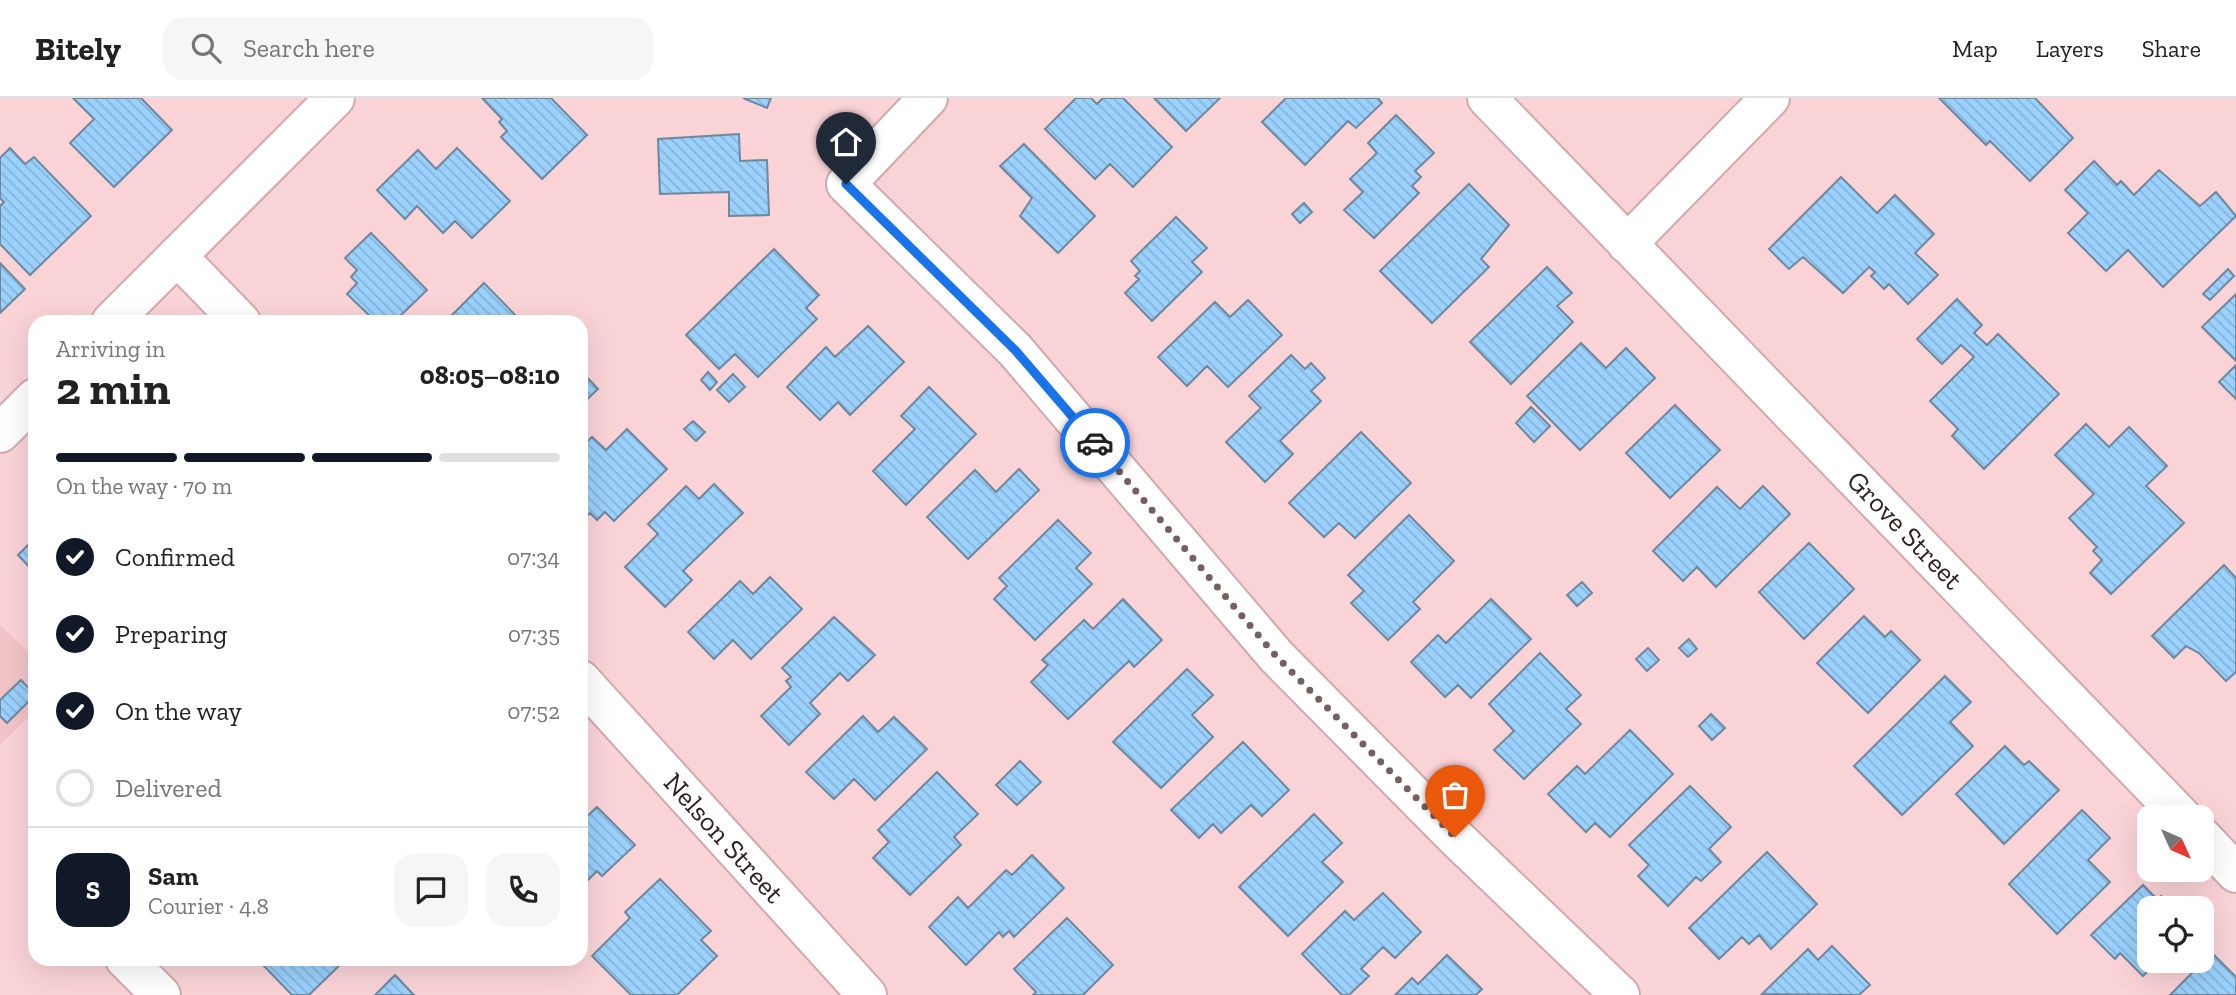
<!DOCTYPE html>
<meta charset="utf-8">
<style>
body{margin:0;font-family:"Zilla Slab",serif;background:#f6f6f6;color:#222;height:100vh;display:flex;flex-direction:column;font-size:26px;white-space:nowrap}
*{box-sizing:border-box;margin:0}
p{font-size:23px;color:#767676}
.icon{flex:none;width:38px;height:38px;fill:none;stroke:currentColor;stroke-width:2;stroke-linecap:round;stroke-linejoin:round}
.map{position:relative;flex:1;overflow:hidden}
.details{position:absolute;left:28px;top:217px;width:560px;height:651px;display:flex;flex-direction:column;background:#fff;border-radius:21px;box-shadow:0 7px 28px #0002}
.details>*{flex:none}
.needle{width:46px;rotate:135deg}
.buttons{position:absolute;left:2137px;top:707px;display:grid;gap:14px}
.buttons a{display:grid;place-items:center;width:77px;height:77px;border-radius:14px;background:#fff;box-shadow:0 7px 28px #0002;font-size:35px}
.pin{position:absolute;display:grid;place-items:center;width:60px;height:60px;color:#fff;margin:-72px -30px;border-radius:50% 50% 50% 0;rotate:-45deg;box-shadow:0 0 7px #0007}
.pin .icon{rotate:45deg}
.courier{position:absolute;display:grid;place-items:center;width:70px;height:70px;margin:-35px;border:5px solid #1a73e8;border-radius:50%;background:#fff;color:#222;box-shadow:0 2px 9px #0007}
.summary em{font-style:normal;font-weight:800}
.summary div{display:flex;flex-direction:column-reverse}
.summary{display:flex;align-items:center;justify-content:space-between;height:119px;padding:0 28px}
h1{font-size:46px;font-weight:800;line-height:52px}
.bar{display:grid;grid-template-columns:repeat(4,1fr);gap:10px 7px;align-content:center;height:84px;padding:0 28px}
.bar i{height:9px;border-radius:5px;background:#e0e0e0}
.bar .selected{background:#111827}
.bar p{grid-column:span 4}
.line{display:flex;align-items:center;gap:18px;padding:0 28px;border-top:2px solid #e0e0e0}
.line div{flex:1}
.round{display:grid;place-items:center;flex:none;width:74px;height:74px;border-radius:21px;background:#f6f6f6}
ol{padding:0 28px;list-style:none}
li{display:flex;align-items:center;gap:21px;height:77px}
li p{margin-inline-start:auto}
li .icon{padding:7px;border-radius:50%;background:#111827;color:#fff;stroke-width:4}
li:last-child{color:#767676}
li i{width:38px;height:38px;border:4px solid #e0e0e0;border-radius:50%}
header{display:flex;align-items:center;gap:42px;box-sizing:border-box;height:98px;padding:0 35px;background:#fff;border-bottom:2px solid #e0e0e0}
header strong{font-size:33px}
nav{display:flex;gap:38px;margin-inline-start:auto;font-size:24px}
.search{width:490px;height:63px;background:#f6f6f6;display:flex;align-items:center;gap:18px;box-sizing:border-box;padding:0 24px;border-radius:21px;color:#767676;font-size:26px}
.map>svg:first-child{display:block}
.built{fill:#f2c4c8}
.building{fill:url(#building-back-hatch);stroke:#6f889d;stroke-width:2}
.lines{fill:none;stroke-linecap:round;stroke-linejoin:round}
.street-casing{stroke:#cea9ad;stroke-width:42}
.secondary-casing{stroke:#cea9ad;stroke-width:42}
.street{stroke:#fff;stroke-width:38}
.secondary{stroke:#fff;stroke-width:38}
.done{stroke:#755f61;stroke-width:7;stroke-dasharray:0 12.6}
.route{stroke:#1a73e8;stroke-width:9}
.labels{text-anchor:middle;dominant-baseline:central;stroke-width:5;stroke-linejoin:round;paint-order:stroke}
.street-label{font-size:28px;fill:#2e2022;stroke:#fff}
</style>
<header>
<strong>Bitely</strong>
<div class="search"><svg class="icon" aria-label="search" viewBox="0 0 24 24"><circle cx="10" cy="10" r="6"/><path d="M15 15l6 6"/></svg>Search here</div>
<nav><a>Map</a><a>Layers</a><a>Share</a></nav>
</header>
<div class="map">
<svg width="2236" height="897" viewBox="0 0 2236 897">
<defs>
<pattern id="building-back-hatch" width="6" height="6" patternUnits="userSpaceOnUse" patternTransform="scale(1.75)"><rect width="6" height="6" fill="#9ad1fd"/><path d="M-1 5l2 2M0 0l6 6M5-1l2 2" fill="none" stroke="#85b3d9"/></pattern>
</defs>
<rect width="100%" height="100%" fill="#fad3d7"/>
<path class="built" d="M 0,527 L 35,561 L 35,612 L 0,647 Z"/>
<path class="building" d="M 73,0 L 141,0 L 172,32 L 114,89 L 70,45 L 94,21 Z
M 482,0 L 551,0 L 587,37 L 542,81 L 501,39 L 507,33 L 499,24 L 502,21 Z
M 743,0 L 771,0 L 767,10 Z
M 1076,0 L 1091,0 L 1097,6 L 1103,0 L 1123,0 L 1172,49 L 1133,89 L 1110,66 L 1095,81 L 1045,31 Z
M 1154,0 L 1220,0 L 1186,33 Z
M 1286,0 L 1378,0 L 1382,5 L 1356,30 L 1348,23 L 1305,67 L 1262,24 Z
M 1939,0 L 2035,0 L 2073,40 L 2030,83 L 1990,43 L 1986,47 Z
M 1396,17 L 1434,55 L 1415,73 L 1421,79 L 1412,88 L 1419,95 L 1374,140 L 1344,112 L 1363,94 L 1350,81 L 1377,55 L 1368,45 Z
M 739,36 L 740,63 L 767,62 L 769,117 L 729,118 L 729,94 L 660,96 L 658,41 Z
M 1024,46 L 1095,118 L 1058,155 L 1020,118 L 1032,100 L 1000,68 Z
M 10,50 L 25,66 L 34,59 L 91,118 L 30,177 L 0,146 L 0,108 L 4,104 L 0,100 L 0,60 Z
M 457,50 L 510,103 L 472,140 L 455,123 L 443,135 L 417,108 L 405,121 L 377,92 L 418,52 L 436,71 Z
M 2094,63 L 2117,87 L 2121,83 L 2134,97 L 2159,72 L 2200,108 L 2216,94 L 2236,118 L 2163,189 L 2128,152 L 2106,173 L 2068,135 L 2088,115 L 2065,92 Z
M 1841,79 L 1877,115 L 1895,97 L 1934,136 L 1915,155 L 1938,177 L 1908,206 L 1889,186 L 1884,191 L 1871,178 L 1875,174 L 1869,169 L 1843,195 L 1803,159 L 1789,171 L 1769,151 Z
M 1469,86 L 1509,127 L 1481,161 L 1489,169 L 1432,225 L 1380,173 Z
M 1304,105 L 1312,114 L 1300,125 L 1292,116 Z
M 1176,119 L 1207,150 L 1192,164 L 1202,174 L 1152,223 L 1125,195 L 1139,181 L 1135,178 L 1140,173 L 1131,163 Z
M 371,135 L 427,192 L 394,224 L 376,224 L 347,196 L 357,185 L 351,179 L 357,172 L 345,160 Z
M 774,151 L 819,197 L 806,210 L 817,221 L 758,279 L 735,256 L 719,271 L 686,237 Z
M 0,165 L 25,191 L 0,215 Z
M 1547,169 L 1572,195 L 1557,208 L 1573,224 L 1511,286 L 1470,244 Z
M 2228,171 L 2234,178 L 2210,202 L 2203,196 Z
M 484,185 L 522,224 L 445,224 Z
M 2236,196 L 2236,263 L 2202,229 Z
M 1957,201 L 1982,227 L 1974,235 L 1987,247 L 1998,236 L 2059,296 L 1984,371 L 1952,338 L 1958,331 L 1930,303 L 1974,259 L 1961,247 L 1942,266 L 1917,241 Z
M 1248,202 L 1282,237 L 1228,289 L 1207,268 L 1187,288 L 1158,259 L 1215,204 L 1230,219 Z
M 868,228 L 904,264 L 850,317 L 838,304 L 820,322 L 787,289 L 826,249 L 835,259 Z
M 1581,245 L 1606,270 L 1626,250 L 1655,280 L 1580,352 L 1527,298 Z
M 1291,257 L 1305,271 L 1311,265 L 1325,280 L 1311,293 L 1321,303 L 1280,343 L 1293,356 L 1265,384 L 1226,344 L 1261,310 L 1249,298 Z
M 2236,267 L 2236,301 L 2219,284 Z
M 581,273 L 598,291 L 581,307 Z
M 708,274 L 717,284 L 710,292 L 701,282 Z
M 733,276 L 745,289 L 729,304 L 717,292 Z
M 929,289 L 976,336 L 906,407 L 873,373 L 915,331 L 901,318 Z
M 1675,307 L 1720,352 L 1670,400 L 1626,355 Z
M 1531,309 L 1550,328 L 1534,344 L 1516,325 Z
M 693,323 L 705,334 L 696,343 L 684,331 Z
M 2086,326 L 2109,349 L 2129,329 L 2167,368 L 2146,388 L 2184,425 L 2111,496 L 2090,475 L 2102,462 L 2093,453 L 2097,449 L 2069,420 L 2094,396 L 2055,357 Z
M 627,331 L 667,371 L 614,423 L 605,414 L 597,422 L 590,415 L 581,424 L 581,350 L 592,339 L 606,352 Z
M 1361,334 L 1411,385 L 1355,440 L 1339,425 L 1324,439 L 1289,405 Z
M 1019,371 L 1039,392 L 968,461 L 927,419 L 975,372 L 996,394 Z
M 714,386 L 743,415 L 683,473 L 692,482 L 665,509 L 625,469 L 658,436 L 648,426 L 686,388 L 699,401 Z
M 1763,388 L 1790,416 L 1716,489 L 1697,469 L 1683,483 L 1653,453 L 1717,389 L 1740,411 Z
M 1409,417 L 1454,463 L 1413,504 L 1420,511 L 1388,542 L 1351,505 L 1364,493 L 1348,477 Z
M 1058,422 L 1091,455 L 1076,470 L 1092,486 L 1035,542 L 994,501 L 1007,488 L 999,480 Z
M 35,440 L 35,475 L 18,457 Z
M 1809,445 L 1854,491 L 1804,541 L 1759,494 Z
M 2224,467 L 2236,480 L 2236,574 L 2226,583 L 2199,555 L 2186,548 L 2174,560 L 2152,538 Z
M 770,479 L 802,511 L 751,561 L 733,542 L 714,561 L 688,534 L 740,483 L 753,496 Z
M 1582,484 L 1592,495 L 1577,508 L 1567,497 Z
M 1123,501 L 1162,542 L 1134,569 L 1129,563 L 1068,621 L 1031,584 L 1048,567 L 1042,562 L 1084,522 L 1093,531 Z
M 1491,501 L 1531,541 L 1471,600 L 1458,587 L 1445,599 L 1411,564 L 1438,537 L 1446,545 Z
M 1864,518 L 1885,539 L 1891,533 L 1920,562 L 1868,615 L 1817,565 Z
M 834,519 L 875,557 L 848,583 L 840,575 L 810,605 L 820,616 L 789,647 L 761,618 L 791,589 L 786,583 L 791,579 L 782,570 Z
M 1689,541 L 1697,551 L 1688,559 L 1679,550 Z
M 1648,550 L 1659,562 L 1647,573 L 1636,561 Z
M 1540,555 L 1581,597 L 1566,611 L 1581,626 L 1524,681 L 1494,652 L 1514,633 L 1489,606 Z
M 1187,571 L 1213,597 L 1192,617 L 1213,639 L 1161,690 L 1113,644 Z
M 1945,578 L 1971,604 L 1950,624 L 1973,648 L 1902,717 L 1854,668 Z
M 21,582 L 35,597 L 7,625 L 0,618 L 0,602 Z
M 1711,616 L 1725,630 L 1712,642 L 1699,628 Z
M 863,618 L 878,634 L 894,619 L 927,651 L 875,702 L 854,681 L 834,701 L 806,674 Z
M 1630,632 L 1673,676 L 1610,739 L 1595,725 L 1586,734 L 1548,696 L 1577,668 L 1585,676 Z
M 1243,644 L 1289,692 L 1262,718 L 1251,707 L 1221,735 L 1213,726 L 1199,740 L 1171,712 Z
M 2005,648 L 2024,667 L 2029,663 L 2059,692 L 2004,746 L 1956,696 Z
M 1020,663 L 1041,684 L 1017,707 L 996,687 Z
M 937,674 L 978,716 L 954,739 L 961,747 L 910,797 L 873,760 L 889,744 L 878,732 Z
M 1690,688 L 1731,729 L 1709,751 L 1721,764 L 1701,783 L 1696,779 L 1668,808 L 1638,778 L 1649,767 L 1629,747 Z
M 597,709 L 635,747 L 602,778 L 597,773 L 581,789 L 581,724 Z
M 2082,712 L 2110,740 L 2088,762 L 2110,784 L 2057,836 L 2009,786 Z
M 1314,716 L 1342,745 L 1322,764 L 1343,784 L 1288,838 L 1239,789 Z
M 1767,754 L 1817,806 L 1771,851 L 1759,837 L 1749,846 L 1742,839 L 1719,861 L 1689,830 Z
M 1032,757 L 1064,790 L 1014,839 L 1009,833 L 1003,839 L 999,834 L 966,867 L 929,829 L 958,799 L 968,810 L 1006,772 L 1012,777 Z
M 660,781 L 711,833 L 701,842 L 717,858 L 677,897 L 631,897 L 592,858 L 630,820 L 625,814 Z
M 2143,787 L 2158,802 L 2161,798 L 2173,810 L 2149,810 L 2149,863 L 2159,863 L 2143,878 L 2120,855 L 2115,861 L 2091,837 Z
M 1383,795 L 1421,834 L 1395,860 L 1383,849 L 1361,871 L 1369,878 L 1349,897 L 1342,897 L 1302,856 L 1345,813 L 1354,822 Z
M 1067,820 L 1113,867 L 1083,897 L 1033,897 L 1036,894 L 1014,871 Z
M 1832,848 L 1870,887 L 1859,897 L 1762,896 L 1808,851 L 1818,862 Z
M 2212,855 L 2236,879 L 2236,897 L 2170,897 Z
M 1447,857 L 1482,891 L 1476,897 L 1395,897 L 1412,880 L 1418,886 Z
M 267,861 L 346,861 L 309,897 L 292,897 L 262,866 Z
M 395,877 L 414,897 L 375,897 Z"/>
<g class="lines">
<defs>
<path id="street" d="M 928,0 L 846,86 L 1015,252 L 1276,558 L 1455,739 L 1620,897
M 1487,0 L 2182,719
M 1627,146 L 1770,0
M 177,158 L 241,224
M 581,582 L 867,897
M 2202,739 L 2236,775
M 125,861 L 161,897"/>
<path id="secondary" d="M 111,224 L 335,0
M 0,335 L 35,300"/>
</defs>
<use href="#street" class="street-casing"/>
<use href="#secondary" class="secondary-casing"/>
<use href="#street" class="street"/>
<use href="#secondary" class="secondary"/>
</g>
<g class="lines">
<path class="done" d="M 1095,345 L 1276,558 L 1455,739"/>
<path class="route" d="M 846,86 L 1015,252 L 1095,345"/>
</g>
<g class="labels">
<g class="street-label">
<text transform="translate(1905 432) rotate(46)">Grove Street</text>
<text transform="translate(724 740) rotate(48)">Nelson Street</text>
</g>
</g>
</svg>
<div class="buttons">
<a><svg class="needle" viewBox="-14 -14 28 28"><path d="M0-13l5 13h-10z" fill="#e53935"/><path d="M0 13l5-13h-10z" fill="#767676"/></svg></a>
<a><svg class="icon" aria-label="locate" viewBox="0 0 24 24"><circle cx="12" cy="12" r="6"/><path d="M12 2v4M12 18v4M2 12h4M18 12h4"/></svg></a>
</div>
<div class="pin" style="left:1455px;top:739px;background:#ea580c"><svg class="icon" aria-label="bag" viewBox="0 0 24 24"><path d="M5 8h14l-1 12H6zM9 8a3 3 0 0 1 6 0"/></svg></div>
<div class="pin" style="left:846px;top:86px;background:#1f2937"><svg class="icon" aria-label="home" viewBox="0 0 24 24"><path d="M3 11l9-7 9 7M6 9v11h12V9"/></svg></div>
<div class="courier" style="left:1095px;top:345px"><svg class="icon" aria-label="car" viewBox="0 0 24 24"><path d="M5 17H2v-5l4-1 3-4h7l3 4 3 1v5h-3M9 17h6M6 11h13"/><circle cx="7" cy="17" r="2"/><circle cx="17" cy="17" r="2"/></svg></div>
<section class="details">
<div class="summary"><div><h1>2 min</h1><p>Arriving in</p></div><em>08:05–08:10</em></div>
<div class="bar"><i class="selected"></i><i class="selected"></i><i class="selected"></i><i></i><p>On the way · 70 m</p></div>
<ol>
<li><svg class="icon" aria-label="check" viewBox="0 0 24 24"><path d="M5 12l5 5 9-10"/></svg>Confirmed<p>07:34</p></li>
<li><svg class="icon" aria-label="check" viewBox="0 0 24 24"><path d="M5 12l5 5 9-10"/></svg>Preparing<p>07:35</p></li>
<li><svg class="icon" aria-label="check" viewBox="0 0 24 24"><path d="M5 12l5 5 9-10"/></svg>On the way<p>07:52</p></li>
<li><i></i>Delivered</li>
</ol>
<div class="line" style="height:126px"><b class="round" style="background:#111827;color:#fff">S</b><div><b>Sam</b><p>Courier · 4.8</p></div><a class="round"><svg class="icon" aria-label="chat" viewBox="0 0 24 24"><path d="M4 5h16v11H9l-5 4z"/></svg></a><a class="round"><svg class="icon" aria-label="phone" viewBox="0 0 24 24"><path d="M5 4h4l2 5-3 2q2 4 5 5l2-3 5 2v4C11 20 4 13 5 4z"/></svg></a></div>
</section>
</div>
